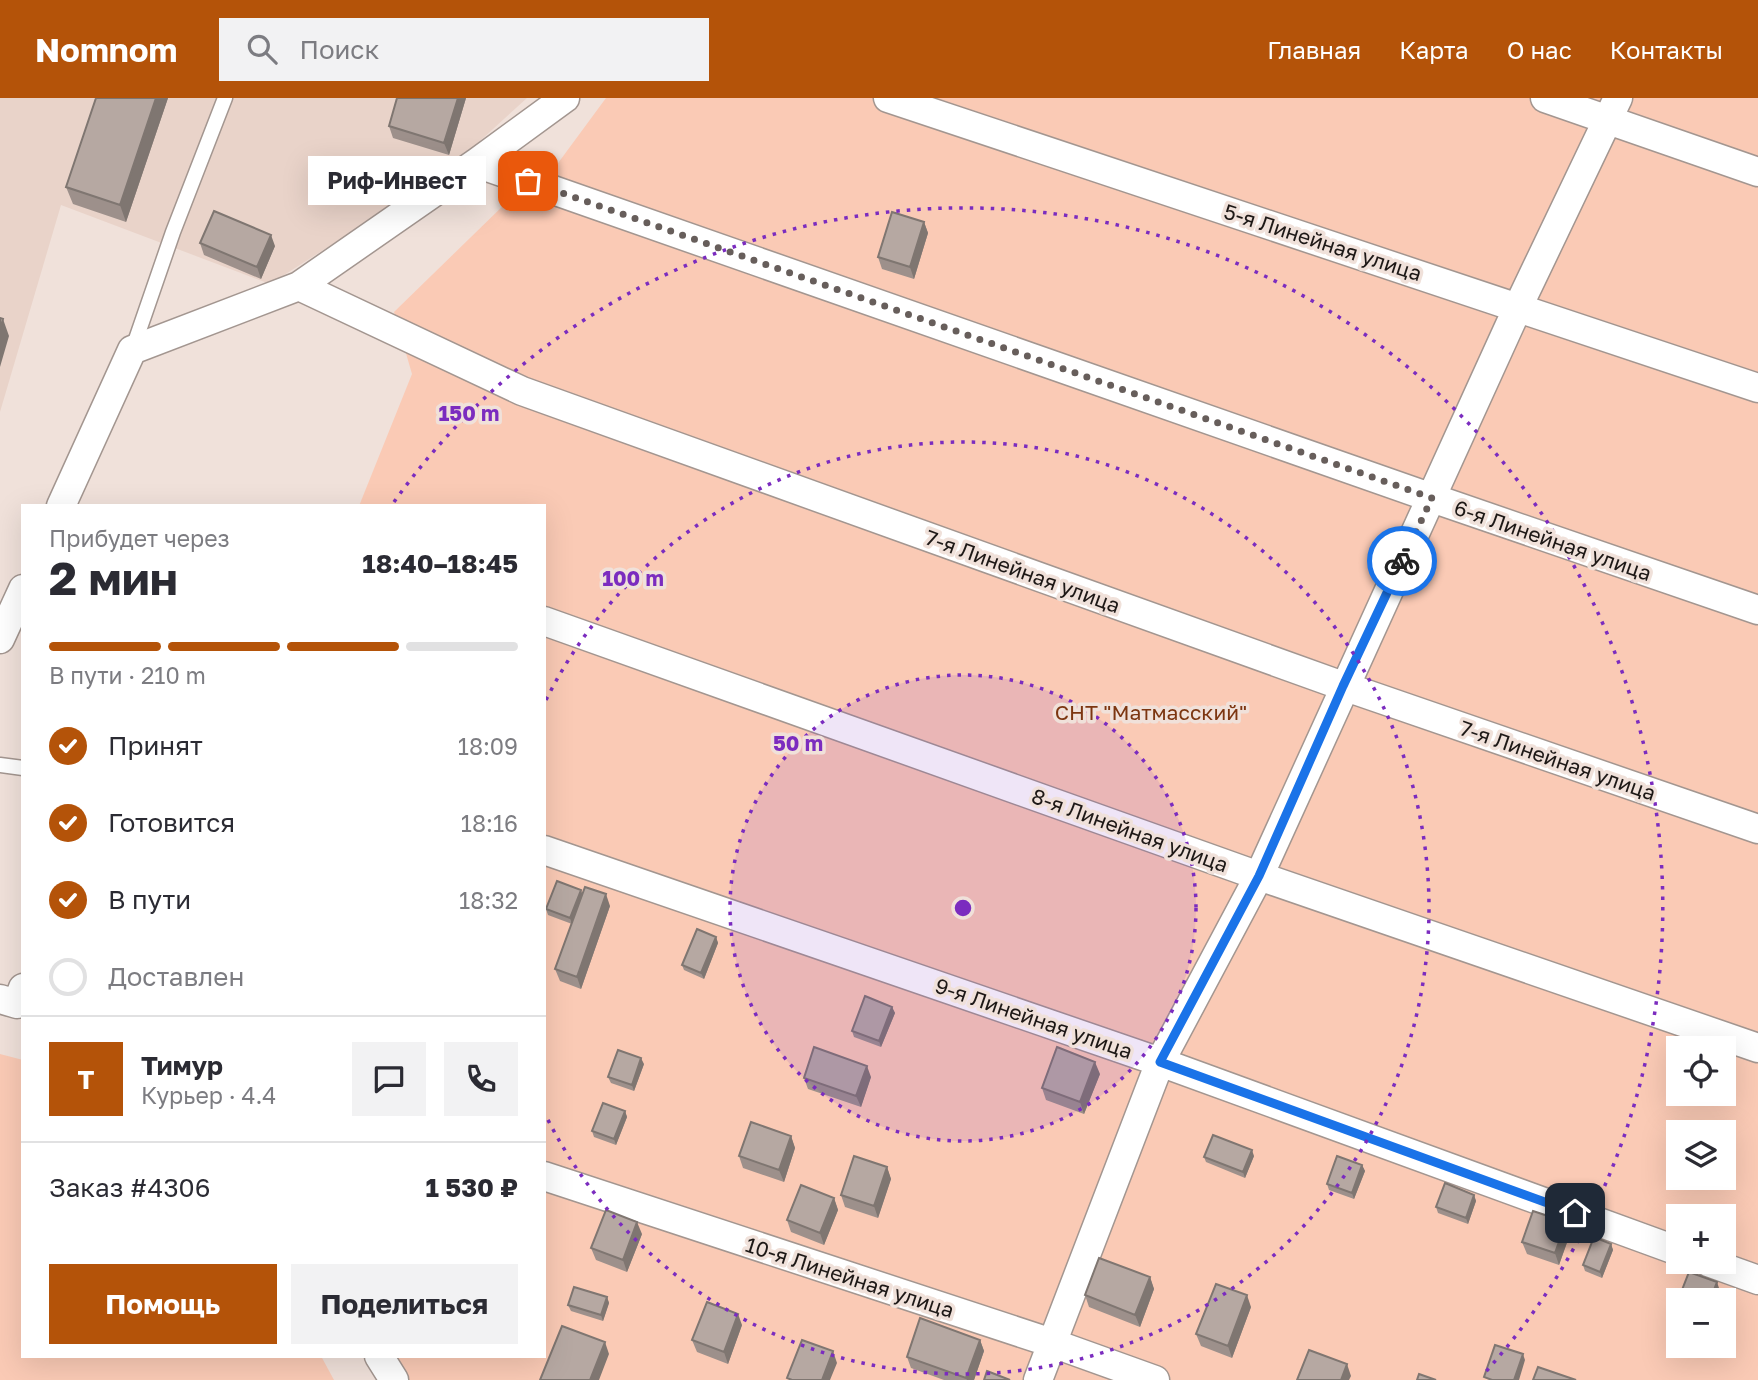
<!DOCTYPE html>
<html lang="ru">
<meta charset="utf-8">
<style>
body{margin:0;font-family:"Golos Text",sans-serif;background:#f2f2f3;color:#2b2b33;height:100vh;display:flex;flex-direction:column;font-size:26px;white-space:nowrap}
*{box-sizing:border-box;margin:0}
p{font-size:23px;color:#7c7c81}
.icon{flex:none;width:38px;height:38px;fill:none;stroke:currentColor;stroke-width:2;stroke-linecap:round;stroke-linejoin:round}
.map{position:relative;flex:1;overflow:hidden}
.side{position:absolute;left:21px;top:406px;width:525px;height:854px;display:flex;flex-direction:column;background:#fff;border-radius:0px;box-shadow:0 7px 28px #0002}
.side>*{flex:none}
.controls{position:absolute;left:1666px;top:938px;display:grid;gap:14px}
.controls a{display:grid;place-items:center;width:70px;height:70px;border-radius:0px;background:#fff;box-shadow:0 7px 28px #0002;font-size:35px}
.pin{position:absolute;display:grid;place-items:center;width:60px;height:60px;color:#fff;margin:-30px;border-radius:14px;box-shadow:0 4px 10px #0006}
.courier{position:absolute;display:grid;place-items:center;width:70px;height:70px;margin:-35px;border:5px solid #1a73e8;border-radius:50%;background:#fff;color:#222;box-shadow:0 2px 9px #0007}
.bubble{position:absolute;height:49px;border-radius:0px;background:#fff;box-shadow:0 7px 28px #0002;font-size:23px;font-weight:700;line-height:49px;text-align:center}
.summary em{font-style:normal;font-weight:700}
.summary div{display:flex;flex-direction:column-reverse}
.summary{display:flex;align-items:center;justify-content:space-between;height:119px;padding:0 28px}
h1{font-size:46px;font-weight:700;line-height:52px}
.bar{display:grid;grid-template-columns:repeat(4,1fr);gap:10px 7px;align-content:center;height:84px;padding:0 28px}
.bar i{height:9px;border-radius:5px;background:#e1e1e2}
.bar .selected{background:#b45309}
.bar p{grid-column:span 4}
.line{display:flex;align-items:center;gap:18px;padding:0 28px;border-top:2px solid #e1e1e2}
.line div{flex:1}
.round{display:grid;place-items:center;flex:none;width:74px;height:74px;border-radius:0px;background:#f2f2f3}
ol{padding:0 28px;list-style:none}
li{display:flex;align-items:center;gap:21px;height:77px}
li p{margin-inline-start:auto}
li .icon{padding:7px;border-radius:50%;background:#b45309;color:#fff;stroke-width:4}
li:last-child{color:#7c7c81}
li i{width:38px;height:38px;border:4px solid #e1e1e2;border-radius:50%}
.primary-button{display:flex;gap:14px;margin-top:auto;padding:14px 28px}
.primary-button a{flex:1;height:80px;border-radius:0px;background:#b45309;color:#fff;font-size:28px;font-weight:700;line-height:80px;text-align:center}
.primary-button a+a{background:#f2f2f3;color:#2b2b33}
header{display:flex;align-items:center;gap:42px;box-sizing:border-box;height:98px;padding:0 35px;background:#b45309;color:#fff}
header strong{font-size:33px}
nav{display:flex;gap:38px;margin-inline-start:auto;font-size:24px}
.search{width:490px;height:63px;background:#f2f2f3;display:flex;align-items:center;gap:18px;box-sizing:border-box;padding:0 24px;border-radius:0px;color:#7c7c81;font-size:26px}
.map>svg:first-child{display:block}
.built{fill:#e9d3c9}
.green{fill:#facab5;fill-rule:evenodd}
.lines{fill:none;stroke-linecap:round;stroke-linejoin:round}
.lane-casing{stroke:#a39690;stroke-width:17}
.street-casing{stroke:#a39690;stroke-width:31}
.lane{stroke:#fff;stroke-width:14}
.street{stroke:#fff;stroke-width:28}
.wall{fill:#9d908b}
.shaded-wall{fill:#7f7671}
.building{fill:#b6a8a2;stroke:#7f7671;stroke-width:2}
.done{stroke:#675e5b;stroke-width:7;stroke-dasharray:0 12.6}
.route{stroke:#1a73e8;stroke-width:9}
.ring{fill:none;stroke:#7b2cbf;stroke-width:3.5;stroke-dasharray:3.5 7}
.labels{text-anchor:middle;dominant-baseline:central;stroke-width:7;stroke-linejoin:round;paint-order:stroke}
.street-label{font-size:21px;fill:#1d1816;stroke:#f0e1da}
.park-label{font-size:21px;fill:#7c3611;stroke:#f0e1da}
.centre{fill:#7b2cbf;stroke:#f0e1da;stroke-width:3.5}
.ring-label{font-size:21px;text-anchor:middle;font-weight:bold;fill:#7b2cbf;stroke:#f0e1da;stroke-width:7;stroke-linejoin:round;paint-order:stroke}
</style>
<header>
<strong>Nomnom</strong>
<div class="search"><svg class="icon" aria-label="search" viewBox="0 0 24 24"><circle cx="10" cy="10" r="6"/><path d="M15 15l6 6"/></svg>Поиск</div>
<nav><a>Главная</a><a>Карта</a><a>О нас</a><a>Контакты</a></nav>
</header>
<div class="map">
<svg width="1758" height="1282" viewBox="0 0 1758 1282">
<rect width="100%" height="100%" fill="#f0e1da"/>
<path class="built" d="M 0,0 L 527,0 L 447,73 L 270,186 L 61,107 L 0,314 Z"/>
<path class="green" d="M 606,0 L 1758,0 L 1758,1282 L 409,1282 L 395,1258 L 544,1258 L 544,408 L 359,408 L 412,276 L 394,214 L 509,102 L 550,76 ZM 1678,950 L 1724,950 L 1724,996 L 1678,996 ZM 1678,1034 L 1724,1034 L 1724,1080 L 1678,1080 ZM 1678,1118 L 1724,1118 L 1724,1164 L 1678,1164 ZM 1678,1202 L 1724,1202 L 1724,1248 L 1678,1248 Z
M 0,956 L 23,962 L 23,1258 L 321,1258 L 334,1282 L 0,1282 Z"/>
<g class="lines">
<defs>
<path id="lane" d="M 133,250 L 173,134 L 225,0
M 0,667 L 23,670"/>
<path id="street" d="M 888,0 L 1758,290
M 1545,0 L 1758,74
M 476,65 L 1432,400 L 1758,512
M 299,188 L 522,293 L 1343,588 L 1758,731
M 61,408 L 132,252 L 299,188 L 476,65 L 565,0
M 544,523 L 1259,778 L 1758,950
M 0,541 L 23,491
M 544,752 L 1160,964 L 1678,1153
M 0,901 L 17,906 L 23,890
M 544,1078 L 1052,1245 L 1155,1282
M 1708,1164 L 1758,1182
M 379,1258 L 394,1282
M 1038,1282 L 1160,964 L 1259,778 L 1518,209 L 1618,0"/>
</defs>
<use href="#lane" class="lane-casing"/>
<use href="#street" class="street-casing"/>
<use href="#lane" class="lane"/>
<use href="#street" class="street"/>
</g>
<path class="wall" d="M 96,0 L 168,0 L 126,124 L 73,106 L 66,89 Z
M 397,0 L 466,0 L 449,57 L 393,40 L 389,28 Z
M 924,124 L 928,135 L 914,181 L 882,171 L 878,159 Z
M 200,145 L 275,148 L 261,181 L 204,157 Z
M 582,797 L 610,808 L 581,891 L 560,883 L 555,871 L 572,826 L 548,817 L 546,811 Z
M 716,839 L 718,845 L 704,881 L 684,872 L 682,867 Z
M 892,909 L 895,915 L 881,949 L 854,939 L 852,933 Z
M 644,966 L 634,993 L 611,985 L 608,979 Z
M 1100,976 L 1084,1016 L 1046,1002 L 1042,990 Z
M 871,979 L 861,1009 L 808,991 L 804,980 Z
M 625,1013 L 627,1019 L 616,1047 L 594,1039 L 592,1033 Z
M 791,1038 L 795,1050 L 784,1084 L 743,1070 L 739,1058 Z
M 1254,1058 L 1245,1080 L 1206,1064 L 1204,1059 Z
M 1362,1067 L 1365,1073 L 1354,1101 L 1329,1092 L 1327,1086 Z
M 887,1069 L 891,1081 L 878,1120 L 845,1109 L 841,1097 Z
M 1474,1097 L 1476,1103 L 1468,1126 L 1438,1115 L 1436,1109 Z
M 834,1100 L 838,1112 L 824,1147 L 791,1134 L 787,1122 Z
M 1566,1124 L 1570,1136 L 1559,1167 L 1527,1156 L 1522,1144 Z
M 642,1136 L 627,1174 L 596,1162 L 591,1150 Z
M 1611,1146 L 1613,1152 L 1602,1180 L 1585,1173 L 1583,1167 Z
M 1150,1179 L 1154,1191 L 1140,1229 L 1089,1209 L 1085,1197 Z
M 607,1199 L 609,1205 L 603,1223 L 571,1213 L 568,1207 Z
M 1251,1209 L 1232,1260 L 1201,1248 L 1196,1236 Z
M 742,1227 L 728,1266 L 697,1254 L 692,1242 Z
M 980,1242 L 984,1253 L 974,1282 L 944,1282 L 911,1270 L 907,1259 Z"/>
<path class="shaded-wall" d="M 156,0 L 168,0 L 126,124 L 120,107 Z
M 458,0 L 466,0 L 449,57 L 444,45 Z
M 924,124 L 928,135 L 914,181 L 910,169 Z
M 271,137 L 275,148 L 261,181 L 257,169 Z
M 3,221 L 9,238 L 0,269 L 0,231 Z
M 581,792 L 583,798 L 572,826 L 570,820 Z
M 606,796 L 610,808 L 581,891 L 577,879 Z
M 716,839 L 718,845 L 704,881 L 701,875 Z
M 892,909 L 895,915 L 881,949 L 879,943 Z
M 641,960 L 644,966 L 634,993 L 632,987 Z
M 1095,964 L 1100,976 L 1084,1016 L 1080,1004 Z
M 867,968 L 871,979 L 861,1009 L 856,998 Z
M 625,1013 L 627,1019 L 616,1047 L 614,1041 Z
M 791,1038 L 795,1050 L 784,1084 L 779,1072 Z
M 1252,1052 L 1254,1058 L 1245,1080 L 1243,1074 Z
M 1362,1067 L 1365,1073 L 1354,1101 L 1352,1095 Z
M 887,1069 L 891,1081 L 878,1120 L 874,1108 Z
M 1474,1097 L 1476,1103 L 1468,1126 L 1466,1120 Z
M 834,1100 L 838,1112 L 824,1147 L 820,1135 Z
M 637,1124 L 642,1136 L 627,1174 L 623,1162 Z
M 1566,1124 L 1570,1136 L 1559,1167 L 1555,1155 Z
M 1611,1146 L 1613,1152 L 1602,1180 L 1600,1174 Z
M 1150,1179 L 1154,1191 L 1140,1229 L 1135,1217 Z
M 1717,1184 L 1721,1196 L 1719,1202 L 1710,1202 Z
M 1247,1197 L 1251,1209 L 1232,1260 L 1228,1248 Z
M 607,1199 L 609,1205 L 603,1223 L 601,1217 Z
M 738,1216 L 742,1227 L 728,1266 L 724,1254 Z
M 980,1242 L 984,1253 L 974,1282 L 967,1282 L 966,1280 Z
M 605,1244 L 609,1256 L 599,1282 L 590,1282 Z
M 833,1253 L 837,1265 L 830,1282 L 822,1282 Z
M 1523,1256 L 1525,1262 L 1519,1282 L 1514,1282 Z
M 1347,1266 L 1351,1278 L 1349,1282 L 1341,1282 Z"/>
<path class="building" d="M 96,0 L 156,0 L 120,107 L 66,89 Z
M 397,0 L 458,0 L 444,45 L 389,28 Z
M 214,113 L 271,137 L 257,169 L 200,145 Z
M 892,114 L 924,124 L 910,169 L 878,159 Z
M 0,220 L 3,221 L 0,231 Z
M 557,783 L 581,792 L 570,820 L 546,811 Z
M 585,789 L 606,796 L 577,879 L 555,871 Z
M 697,831 L 716,839 L 701,875 L 682,867 Z
M 865,898 L 892,909 L 879,943 L 852,933 Z
M 814,949 L 867,968 L 856,998 L 804,980 Z
M 1057,949 L 1095,964 L 1080,1004 L 1042,990 Z
M 618,952 L 641,960 L 632,987 L 608,979 Z
M 603,1005 L 625,1013 L 614,1041 L 592,1033 Z
M 751,1024 L 791,1038 L 779,1072 L 739,1058 Z
M 1213,1037 L 1252,1052 L 1243,1074 L 1204,1059 Z
M 854,1058 L 887,1069 L 874,1108 L 841,1097 Z
M 1337,1058 L 1362,1067 L 1352,1095 L 1327,1086 Z
M 1445,1085 L 1474,1097 L 1466,1120 L 1436,1109 Z
M 801,1087 L 834,1100 L 820,1135 L 787,1122 Z
M 606,1112 L 637,1124 L 623,1162 L 591,1150 Z
M 1533,1113 L 1566,1124 L 1555,1155 L 1522,1144 Z
M 1594,1139 L 1611,1146 L 1600,1174 L 1583,1167 Z
M 1099,1160 L 1150,1179 L 1135,1217 L 1085,1197 Z
M 1689,1174 L 1717,1184 L 1710,1202 L 1678,1202 L 1678,1211 L 1675,1210 Z
M 1216,1186 L 1247,1197 L 1228,1248 L 1196,1236 Z
M 574,1189 L 607,1199 L 601,1217 L 568,1207 Z
M 707,1204 L 738,1216 L 724,1254 L 692,1242 Z
M 920,1220 L 980,1242 L 966,1280 L 907,1259 Z
M 562,1228 L 605,1244 L 590,1282 L 540,1282 Z
M 802,1242 L 833,1253 L 822,1282 L 792,1282 L 787,1280 Z
M 1495,1247 L 1523,1256 L 1514,1282 L 1492,1282 L 1484,1279 Z
M 1309,1252 L 1347,1266 L 1341,1282 L 1297,1282 Z
M 1538,1269 L 1576,1282 L 1533,1282 Z
M 987,1273 L 1010,1282 L 984,1282 Z
M 1419,1276 L 1436,1282 L 1417,1282 Z"/>
<g class="lines">
<path class="done" d="M 528,83 L 1432,400 L 1402,463"/>
<path class="route" d="M 1402,463 L 1343,588 L 1259,778 L 1160,964 L 1575,1115"/>
</g>
<circle cx="963" cy="810" r="233" fill="#7b2cbf" fill-opacity=".12"/>
<g class="ring">
<circle cx="963" cy="810" r="233"/>
<path d="M546 602A466 466 0 1 1 546 1018"/>
<path d="M394 404A699 699 0 1 1 1482 1278"/>
</g>
<g class="labels">
<g class="street-label">
<text transform="translate(1323 144) rotate(18)">5-я Линейная улица</text>
<text transform="translate(1553 442) rotate(19)">6-я Линейная улица</text>
<text transform="translate(1023 473) rotate(20)">7-я Линейная улица</text>
<text transform="translate(1558 662) rotate(19)">7-я Линейная улица</text>
<text transform="translate(1130 732) rotate(20)">8-я Линейная улица</text>
<text transform="translate(1034 920) rotate(19)">9-я Линейная улица</text>
<text transform="translate(850 1179) rotate(18)">10-я Линейная улица</text>
</g>
<g class="park-label">
<text x="1151" y="614">СНТ "Матмасский"</text>
</g>
</g>
<circle cx="963" cy="810" r="10" class="centre"/>
<g class="ring-label">
<text x="469" y="323">150 m</text>
<text x="633" y="488">100 m</text>
<text x="798" y="653">50 m</text>
</g>
</svg>
<div class="controls">
<a><svg class="icon" aria-label="locate" viewBox="0 0 24 24"><circle cx="12" cy="12" r="6"/><path d="M12 2v4M12 18v4M2 12h4M18 12h4"/></svg></a>
<a><svg class="icon" aria-label="layers" viewBox="0 0 24 24"><path d="M12 4l9 5-9 5-9-5zM3 14l9 5 9-5"/></svg></a>
<a>+</a>
<a>−</a>
</div>
<div class="pin" style="left:528px;top:83px;background:#ea580c"><svg class="icon" aria-label="bag" viewBox="0 0 24 24"><path d="M5 8h14l-1 12H6zM9 8a3 3 0 0 1 6 0"/></svg></div>
<div class="pin" style="left:1575px;top:1115px;background:#1f2937"><svg class="icon" aria-label="home" viewBox="0 0 24 24"><path d="M3 11l9-7 9 7M6 9v11h12V9"/></svg></div>
<div class="courier" style="left:1402px;top:463px"><svg class="icon" aria-label="bike" viewBox="0 0 24 24"><circle cx="6" cy="16" r="4"/><circle cx="18" cy="16" r="4"/><path d="M6 16l4-8h5l3 8M10 8l3 8H6M13 5h3"/></svg></div>
<div class="bubble" style="left:308px;top:58px;width:178px">Риф-Инвест</div>
<section class="side">
<div class="summary"><div><h1>2 мин</h1><p>Прибудет через</p></div><em>18:40–18:45</em></div>
<div class="bar"><i class="selected"></i><i class="selected"></i><i class="selected"></i><i></i><p>В пути · 210 m</p></div>
<ol>
<li><svg class="icon" aria-label="check" viewBox="0 0 24 24"><path d="M5 12l5 5 9-10"/></svg>Принят<p>18:09</p></li>
<li><svg class="icon" aria-label="check" viewBox="0 0 24 24"><path d="M5 12l5 5 9-10"/></svg>Готовится<p>18:16</p></li>
<li><svg class="icon" aria-label="check" viewBox="0 0 24 24"><path d="M5 12l5 5 9-10"/></svg>В пути<p>18:32</p></li>
<li><i></i>Доставлен</li>
</ol>
<div class="line" style="height:126px"><b class="round" style="background:#b45309;color:#fff">Т</b><div><b>Тимур</b><p>Курьер · 4.4</p></div><a class="round"><svg class="icon" aria-label="chat" viewBox="0 0 24 24"><path d="M4 5h16v11H9l-5 4z"/></svg></a><a class="round"><svg class="icon" aria-label="phone" viewBox="0 0 24 24"><path d="M5 4h4l2 5-3 2q2 4 5 5l2-3 5 2v4C11 20 4 13 5 4z"/></svg></a></div>
<div class="line" style="height:91px"><div>Заказ #4306</div><b>1 530 ₽</b></div>
<div class="primary-button"><a>Помощь</a><a>Поделиться</a></div>
</section>
</div>
